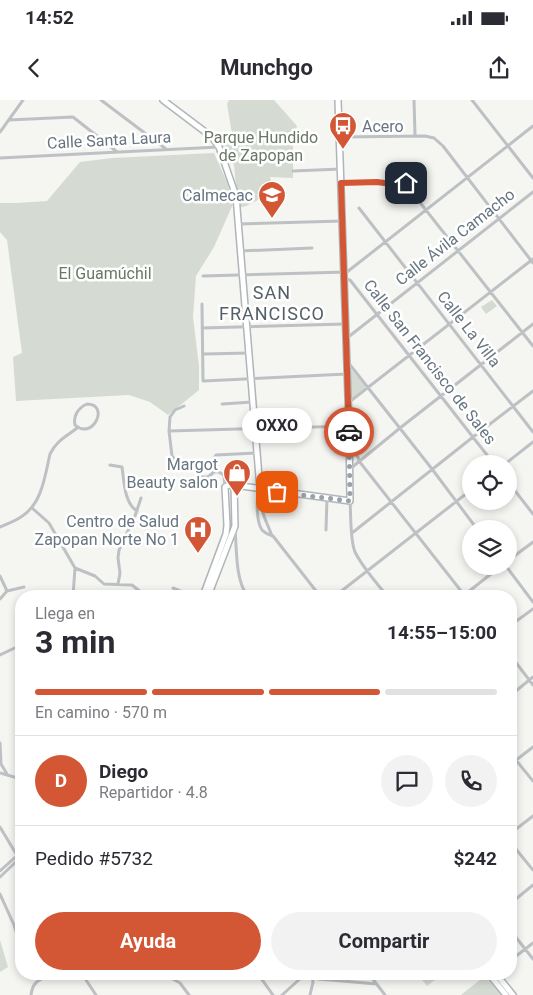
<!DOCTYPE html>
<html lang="es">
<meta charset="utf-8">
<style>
body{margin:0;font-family:Roboto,sans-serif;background:#f2f2f3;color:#2b2b33;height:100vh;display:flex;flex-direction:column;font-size:19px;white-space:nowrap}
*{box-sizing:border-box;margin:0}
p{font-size:16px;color:#7c7c81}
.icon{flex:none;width:28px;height:28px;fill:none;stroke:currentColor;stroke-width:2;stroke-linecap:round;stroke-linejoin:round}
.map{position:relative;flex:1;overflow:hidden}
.details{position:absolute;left:15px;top:490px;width:502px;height:390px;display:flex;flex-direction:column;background:#fff;border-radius:20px;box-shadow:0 2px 8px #0003}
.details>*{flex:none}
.fabs{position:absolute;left:462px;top:355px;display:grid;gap:10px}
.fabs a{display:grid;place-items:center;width:55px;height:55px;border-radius:50%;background:#fff;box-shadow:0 2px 8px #0003;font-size:25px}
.pin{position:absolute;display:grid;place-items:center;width:42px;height:42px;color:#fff;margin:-21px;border-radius:10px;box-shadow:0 2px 8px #0006}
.courier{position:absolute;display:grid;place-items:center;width:50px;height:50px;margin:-25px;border:4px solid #d35635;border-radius:50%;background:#fff;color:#222;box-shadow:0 1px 6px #0007}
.bubble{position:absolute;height:35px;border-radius:18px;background:#fff;box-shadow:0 2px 8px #0003;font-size:16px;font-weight:700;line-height:35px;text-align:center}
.headline em{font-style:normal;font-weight:700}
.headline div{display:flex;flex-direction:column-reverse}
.headline{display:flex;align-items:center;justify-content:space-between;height:85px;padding:0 20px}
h1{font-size:32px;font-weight:700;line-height:38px}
.bar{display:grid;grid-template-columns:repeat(4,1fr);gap:8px 5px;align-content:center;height:60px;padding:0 20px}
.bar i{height:6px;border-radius:4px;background:#e1e1e2}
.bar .on{background:#d35635}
.bar p{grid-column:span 4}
.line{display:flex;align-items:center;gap:12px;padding:0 20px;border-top:1px solid #e1e1e2}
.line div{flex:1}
.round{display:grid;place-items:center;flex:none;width:52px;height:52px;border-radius:26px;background:#f2f2f3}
.button{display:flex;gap:10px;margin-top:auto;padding:10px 20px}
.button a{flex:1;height:58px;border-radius:30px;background:#d35635;color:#fff;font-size:20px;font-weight:700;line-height:58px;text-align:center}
.button a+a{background:#f2f2f3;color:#2b2b33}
.status{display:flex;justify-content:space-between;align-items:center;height:35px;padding:0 25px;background:#fff;direction:ltr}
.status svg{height:14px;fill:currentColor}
header{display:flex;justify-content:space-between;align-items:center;height:65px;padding:0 20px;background:#fff;font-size:22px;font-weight:700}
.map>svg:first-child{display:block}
.green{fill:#d5dad2}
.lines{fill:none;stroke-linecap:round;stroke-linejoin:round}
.secondary-casing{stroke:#afb5b9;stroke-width:8}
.street{stroke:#bdc1c4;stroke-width:3}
.secondary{stroke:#fff;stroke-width:5}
.done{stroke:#99a2a9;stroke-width:5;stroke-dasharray:0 9}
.route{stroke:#d35635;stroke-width:6}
.labels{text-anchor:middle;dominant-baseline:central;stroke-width:5;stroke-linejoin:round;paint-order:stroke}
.poi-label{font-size:16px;fill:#677681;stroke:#fff;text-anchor:end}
.park-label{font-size:16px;fill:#6a7865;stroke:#fff}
.street-label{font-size:16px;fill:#677681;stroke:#fff}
.neighbourhood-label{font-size:18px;letter-spacing:1px;fill:#545f66;stroke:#fff}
</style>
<div class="status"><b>14:52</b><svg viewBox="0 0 49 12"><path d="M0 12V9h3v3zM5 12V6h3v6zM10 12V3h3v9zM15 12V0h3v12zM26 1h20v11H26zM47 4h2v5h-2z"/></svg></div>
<header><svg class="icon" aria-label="back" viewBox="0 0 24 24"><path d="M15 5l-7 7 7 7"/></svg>Munchgo<svg class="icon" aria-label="share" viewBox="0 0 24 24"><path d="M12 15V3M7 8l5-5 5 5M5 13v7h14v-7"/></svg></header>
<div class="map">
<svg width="533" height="895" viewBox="0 0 533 895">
<rect width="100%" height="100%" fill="#f5f5f2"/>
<path class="green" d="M 229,0 L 274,0 L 297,26 L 293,39 L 293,78 L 270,77 L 274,92 L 246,106 L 238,108 L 234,65 L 222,46 L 220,40 L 232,34 L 227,4 Z
M 214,53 L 227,82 L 233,104 L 214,147 L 196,176 L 193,217 L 199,266 L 199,290 L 168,315 L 150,302 L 129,295 L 16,301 L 13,257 L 22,253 L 7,140 L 0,132 L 0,103 L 17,103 L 47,101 L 80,62 L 112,58 Z
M 492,200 L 497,206 L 486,214 L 481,207 Z
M 349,267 L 366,287 L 350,300 Z
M 0,840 L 8,867 L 0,872 Z
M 419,874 L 432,874 L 436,879 L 427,886 L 418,875 Z
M 486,875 L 501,895 L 461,895 Z"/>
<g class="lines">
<defs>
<path id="secondary" d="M 163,0 L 212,37 L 219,47 L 236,96 L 260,389
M 203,496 L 226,434 L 227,425 L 225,387 L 229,385 L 234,385 L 350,401 L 349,326 L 338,0
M 208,496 L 235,426 L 234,385
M 489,874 L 506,895
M 496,874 L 513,895"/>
</defs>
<use href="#secondary" class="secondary-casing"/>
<path class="street" d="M 101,0 L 166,49
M 414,0 L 415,35
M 472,0 L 533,78
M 9,20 L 73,17 L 116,51
M 0,32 L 23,0
M 340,37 L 425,36 L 434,38 L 443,46 L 533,163
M 0,58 L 219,47
M 393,66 L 406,83 L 407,86 L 533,246
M 293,71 L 341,69
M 341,83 L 377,82 L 407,86
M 359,108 L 533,332
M 238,124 L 342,121
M 240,151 L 312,148
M 203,176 L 347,172 L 533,26
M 344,179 L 350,180 L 494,364
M 202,204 L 203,281 L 347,274
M 202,228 L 345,224
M 347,238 L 533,92
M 204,254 L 249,253
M 347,261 L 432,369 L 477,429
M 348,303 L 533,159
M 87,304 C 110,304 93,341 75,325 C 73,316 78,308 87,304 Z
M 222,304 L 253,302
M 184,306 L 175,310 L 170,317 L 169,331 L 172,356 L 177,362 L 194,369 L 202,377 L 208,377 L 214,372
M 169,331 L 349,326
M 350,349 L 358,357 L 359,361 L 465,496
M 505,364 L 533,342
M 110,365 L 122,367 C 124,380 124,403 137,411
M 350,369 L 400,328 L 533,224
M 214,372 L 213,360 L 216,355 L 257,353
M 214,372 C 221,370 228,379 233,384
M 224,376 L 225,387
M 509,383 L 533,414
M 260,389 C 256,398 256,421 262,430 C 265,433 269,435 273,436 L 320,496
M 260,389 C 262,396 261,402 262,409 C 264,419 269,427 272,436
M 350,401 C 351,415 350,440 355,452 C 363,468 376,482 387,496
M 32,408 L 49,423 L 75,468 L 95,476 L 104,484 L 132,485 L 142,493 L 144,496
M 0,427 C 7,424 15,421 21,417 C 42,404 45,376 50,354 C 57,340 66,337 77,328
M 235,429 C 237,451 235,477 247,496
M 326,430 L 327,398
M 352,433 L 473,337 L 533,291
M 509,460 L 533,442
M 506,466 L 533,502
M 0,476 L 7,491
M 118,484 L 120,473 L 118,458 L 119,450 L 135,416 L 141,398
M 173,488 L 192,496
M 73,496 L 75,468
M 335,496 L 471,390
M 463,496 L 501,466
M 0,499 L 7,491 L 24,487
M 511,525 L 533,509
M 0,555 L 21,545
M 511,556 L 533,585
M 511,595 L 533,577
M 0,643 L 1,664 L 7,674
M 511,654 L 533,681
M 511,664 L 533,647
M 0,673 L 21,679
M 0,727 L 21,762
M 511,733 L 533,716
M 511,743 L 533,770
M 0,771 L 21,752
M 0,777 L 21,757
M 0,794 L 14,825 L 21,848
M 511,803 L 533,785
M 511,831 L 533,859
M 511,860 L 533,843
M 82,874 L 96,895
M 164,874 L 180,883 L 189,895
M 258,874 L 273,895
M 311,874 L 318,879 L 377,884
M 369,874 L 385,895
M 31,895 C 33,879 41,880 53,874
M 282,895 L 303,876 L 312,875
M 310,895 L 313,882 L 312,875"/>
<use href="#secondary" class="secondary"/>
</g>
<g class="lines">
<path class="done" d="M 277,392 L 350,401 L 349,332"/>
<path class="route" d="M 349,332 L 341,83 L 377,82 L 407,86 L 406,83"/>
</g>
<defs>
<symbol id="bus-pin" viewBox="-11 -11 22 30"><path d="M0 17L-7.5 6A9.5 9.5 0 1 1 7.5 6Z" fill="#d35635" stroke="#fff"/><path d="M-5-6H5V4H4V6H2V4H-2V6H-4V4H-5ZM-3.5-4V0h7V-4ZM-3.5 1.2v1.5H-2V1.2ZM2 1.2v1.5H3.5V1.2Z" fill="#fff"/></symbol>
<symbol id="school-pin" viewBox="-11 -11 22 30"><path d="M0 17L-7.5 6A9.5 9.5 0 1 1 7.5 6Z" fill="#d35635" stroke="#fff"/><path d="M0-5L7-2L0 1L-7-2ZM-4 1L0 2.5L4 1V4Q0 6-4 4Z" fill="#fff"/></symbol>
<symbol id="shop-pin" viewBox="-11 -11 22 30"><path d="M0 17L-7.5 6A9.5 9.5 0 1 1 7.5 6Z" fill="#d35635" stroke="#fff"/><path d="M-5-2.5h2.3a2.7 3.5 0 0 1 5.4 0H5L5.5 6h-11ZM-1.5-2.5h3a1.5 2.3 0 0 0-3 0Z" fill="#fff"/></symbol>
<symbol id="hospital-pin" viewBox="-11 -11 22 30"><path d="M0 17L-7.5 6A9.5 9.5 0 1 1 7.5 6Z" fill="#d35635" stroke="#fff"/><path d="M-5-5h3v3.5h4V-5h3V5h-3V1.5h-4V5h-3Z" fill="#fff"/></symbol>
</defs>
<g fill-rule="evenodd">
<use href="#bus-pin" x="327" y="10" width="32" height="43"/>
<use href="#school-pin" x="256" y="79" width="32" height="43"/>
<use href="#shop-pin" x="221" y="357" width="32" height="43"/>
<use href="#hospital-pin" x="182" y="414" width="32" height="43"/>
</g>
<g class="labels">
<g class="poi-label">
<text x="362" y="26" text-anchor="start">Acero</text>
<text x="253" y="95">Calmecac</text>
<text x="218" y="364">Margot<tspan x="218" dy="18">Beauty salon</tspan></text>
<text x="179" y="421">Centro de Salud<tspan x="179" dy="18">Zapopan Norte No 1</tspan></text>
</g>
<g class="park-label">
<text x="261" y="37">Parque Hundido<tspan x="261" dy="18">de Zapopan</tspan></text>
<text x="105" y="173">El Guamúchil</text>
</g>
<g class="street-label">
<text transform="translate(109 40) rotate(-3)">Calle Santa Laura</text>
<text transform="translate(455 137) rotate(-38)">Calle Ávila Camacho</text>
<text transform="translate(469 229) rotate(52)">Calle La Villa</text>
<text transform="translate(430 262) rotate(52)">Calle San Francisco de Sales</text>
</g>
<g class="neighbourhood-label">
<text x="272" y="192">SAN<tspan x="272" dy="21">FRANCISCO</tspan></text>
</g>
</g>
</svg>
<div class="fabs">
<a><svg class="icon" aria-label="locate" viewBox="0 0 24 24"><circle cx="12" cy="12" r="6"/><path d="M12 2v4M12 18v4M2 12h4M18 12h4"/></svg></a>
<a><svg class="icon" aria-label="layers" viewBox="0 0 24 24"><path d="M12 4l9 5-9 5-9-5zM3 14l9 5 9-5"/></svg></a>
</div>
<div class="pin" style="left:277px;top:392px;background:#ea580c"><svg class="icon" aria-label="bag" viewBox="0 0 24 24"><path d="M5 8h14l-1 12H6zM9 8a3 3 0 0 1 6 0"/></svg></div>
<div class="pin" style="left:406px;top:83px;background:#1f2937"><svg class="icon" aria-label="home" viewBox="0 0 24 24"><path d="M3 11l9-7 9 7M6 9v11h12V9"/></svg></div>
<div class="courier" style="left:349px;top:332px"><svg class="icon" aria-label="car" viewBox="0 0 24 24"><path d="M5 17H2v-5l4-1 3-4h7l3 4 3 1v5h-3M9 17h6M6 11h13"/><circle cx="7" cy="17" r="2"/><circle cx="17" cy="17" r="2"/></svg></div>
<div class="bubble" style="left:242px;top:308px;width:70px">OXXO</div>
<section class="details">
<div class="headline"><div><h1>3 min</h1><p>Llega en</p></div><em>14:55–15:00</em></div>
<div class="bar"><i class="on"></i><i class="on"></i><i class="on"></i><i></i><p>En camino · 570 m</p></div>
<div class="line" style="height:90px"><b class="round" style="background:#d35635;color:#fff">D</b><div><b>Diego</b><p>Repartidor · 4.8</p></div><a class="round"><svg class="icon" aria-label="chat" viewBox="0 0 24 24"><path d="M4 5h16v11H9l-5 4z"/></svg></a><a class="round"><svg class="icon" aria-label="phone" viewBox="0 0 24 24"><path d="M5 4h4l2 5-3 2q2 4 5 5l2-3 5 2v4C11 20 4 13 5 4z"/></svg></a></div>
<div class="line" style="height:65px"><div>Pedido #5732</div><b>$242</b></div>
<div class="button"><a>Ayuda</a><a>Compartir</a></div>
</section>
</div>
